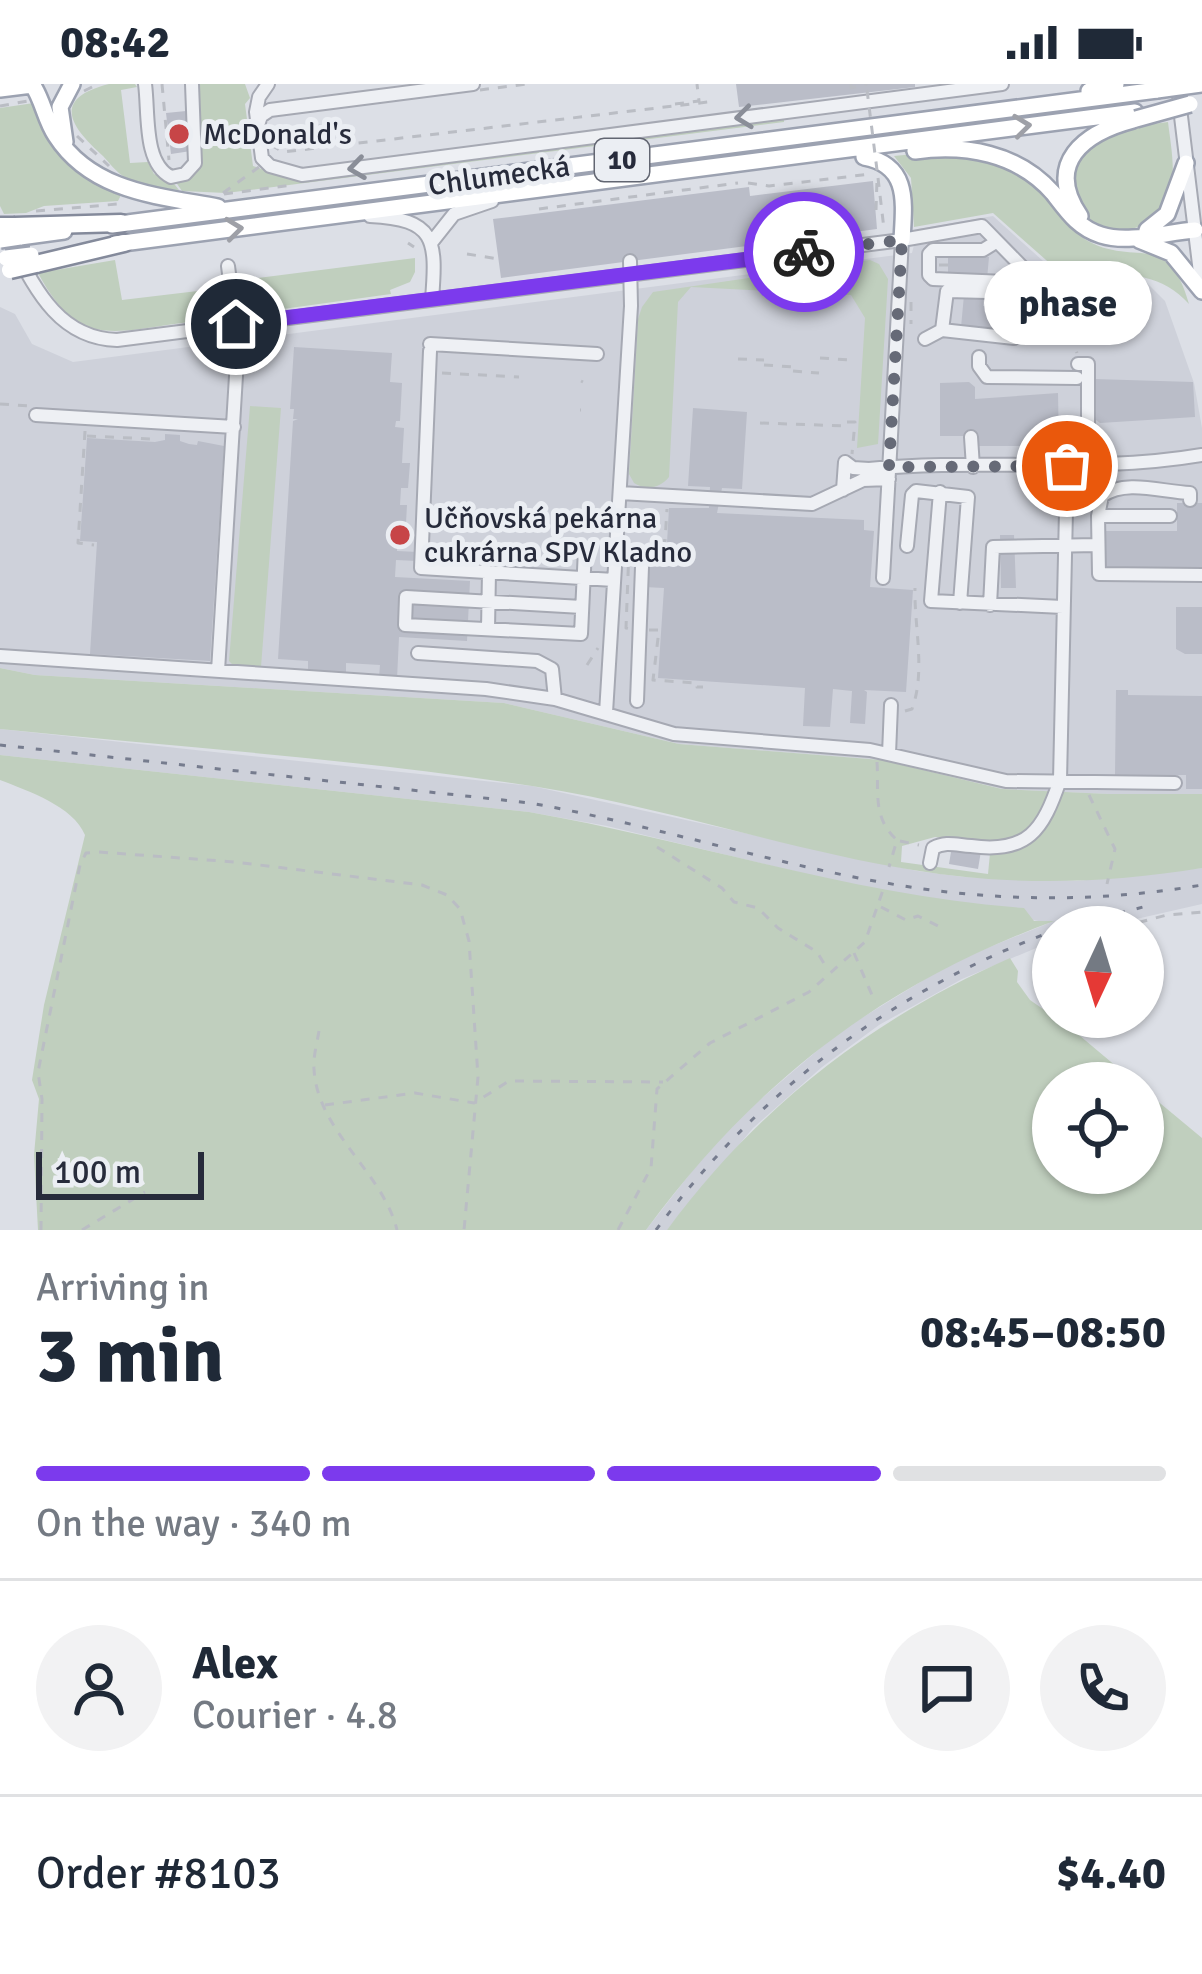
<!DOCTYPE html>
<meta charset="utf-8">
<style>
body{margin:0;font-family:Signika,sans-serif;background:#f2f2f3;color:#1f2937;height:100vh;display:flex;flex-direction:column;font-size:45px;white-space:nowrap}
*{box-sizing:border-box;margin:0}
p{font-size:39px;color:#747a83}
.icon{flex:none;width:66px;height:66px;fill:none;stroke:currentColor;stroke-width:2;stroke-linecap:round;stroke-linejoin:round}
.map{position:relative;height:1146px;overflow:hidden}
.drawer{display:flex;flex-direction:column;background:#fff;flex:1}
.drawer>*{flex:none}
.needle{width:78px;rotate:184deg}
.controls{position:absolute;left:1032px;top:822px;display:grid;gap:24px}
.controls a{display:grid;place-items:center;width:132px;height:132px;border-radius:50%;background:#fff;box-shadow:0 3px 9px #0004;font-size:60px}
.scale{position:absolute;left:36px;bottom:30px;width:168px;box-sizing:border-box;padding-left:12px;border:6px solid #272b3b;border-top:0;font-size:33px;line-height:42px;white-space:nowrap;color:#272b3b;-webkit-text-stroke:9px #ebeef3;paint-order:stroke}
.pin{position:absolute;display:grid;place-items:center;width:102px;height:102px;color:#fff;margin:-51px;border:6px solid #fff;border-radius:50%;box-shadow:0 3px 12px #0007}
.courier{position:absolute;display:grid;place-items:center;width:120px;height:120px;margin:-60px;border:9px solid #7c3aed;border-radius:50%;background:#fff;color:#222;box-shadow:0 3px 15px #0007}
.bubble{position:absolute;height:84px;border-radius:42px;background:#fff;box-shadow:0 3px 9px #0004;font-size:39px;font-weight:700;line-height:84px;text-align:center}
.head em{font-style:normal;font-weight:700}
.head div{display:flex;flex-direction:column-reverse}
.head{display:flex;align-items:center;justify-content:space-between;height:204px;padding:0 36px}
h1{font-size:78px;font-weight:700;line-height:90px}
.bar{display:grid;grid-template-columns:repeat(4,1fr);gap:18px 12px;align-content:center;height:144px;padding:0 36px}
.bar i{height:15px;border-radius:9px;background:#e0e1e3}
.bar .selected{background:#7c3aed}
.bar p{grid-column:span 4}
.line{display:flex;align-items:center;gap:30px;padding:0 36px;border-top:3px solid #e0e1e3}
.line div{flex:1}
.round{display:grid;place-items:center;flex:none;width:126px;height:126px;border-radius:63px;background:#f2f2f3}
.status{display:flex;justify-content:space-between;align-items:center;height:84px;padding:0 60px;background:#fff;direction:ltr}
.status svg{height:33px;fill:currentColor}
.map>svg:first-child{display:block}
.built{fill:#ced1da}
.green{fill:#c0cfbe;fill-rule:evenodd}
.building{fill:#babdc8}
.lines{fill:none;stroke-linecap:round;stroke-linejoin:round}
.minor-casing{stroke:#a6a9b3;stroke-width:16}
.major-casing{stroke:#9ca2b1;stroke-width:20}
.highway-casing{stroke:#848a9b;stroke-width:21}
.path{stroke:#babdc4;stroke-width:3;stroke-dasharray:9 9;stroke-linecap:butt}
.minor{stroke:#eef0f4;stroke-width:12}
.major{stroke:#fff;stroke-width:15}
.highway{stroke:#fff;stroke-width:16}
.rail{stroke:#767c8e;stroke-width:3;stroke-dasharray:6 12;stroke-linecap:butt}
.major-bridge-casing{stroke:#9ca2b1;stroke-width:20;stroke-linecap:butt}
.highway-bridge-casing{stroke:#848a9b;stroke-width:21;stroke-linecap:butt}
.path-bridge{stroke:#babdc4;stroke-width:3;stroke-dasharray:9 9;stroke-linecap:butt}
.major-bridge{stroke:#fff;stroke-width:15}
.highway-bridge{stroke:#fff;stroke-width:16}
.oneway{stroke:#8a8e98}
.oneway2{stroke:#9ea0a7}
.done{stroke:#666a77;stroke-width:12;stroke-dasharray:0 21.6}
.route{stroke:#7c3aed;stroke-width:15}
.poi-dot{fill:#c74547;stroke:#ebeef3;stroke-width:4.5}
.labels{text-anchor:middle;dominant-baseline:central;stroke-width:10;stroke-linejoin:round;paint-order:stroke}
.shield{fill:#ebeef3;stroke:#626672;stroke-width:3}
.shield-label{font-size:27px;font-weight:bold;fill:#272b3b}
.poi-label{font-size:30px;fill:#272b3b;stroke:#ebeef3;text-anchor:start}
.street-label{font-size:30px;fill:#272b3b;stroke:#ebeef3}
</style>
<div class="status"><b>08:42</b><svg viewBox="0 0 49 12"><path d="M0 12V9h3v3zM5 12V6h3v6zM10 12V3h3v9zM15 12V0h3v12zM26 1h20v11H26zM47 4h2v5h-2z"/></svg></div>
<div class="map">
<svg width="1202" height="1146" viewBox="0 0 1202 1146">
<rect width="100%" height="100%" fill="#dcdfe6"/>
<path class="built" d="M 993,132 L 1082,212 L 1093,185 L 1140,192 L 1165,217 L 1194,299 L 1202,344 L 1202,710 L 1109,710 L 1002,705 L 882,676 L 679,660 L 504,619 L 35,591 L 0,584 L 0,223 L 15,230 L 32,260 L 73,278 L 912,169 L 918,145 Z
M 0,645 L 532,702 L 917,787 L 964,793 L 1077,797 L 1202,784 L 1202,820 L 1101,843 L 1053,843 L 1053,857 L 962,895 L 879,941 L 822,983 L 753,1044 L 667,1146 L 646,1146 L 707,1068 L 741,1032 L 839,948 L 953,878 L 1049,839 L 851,801 L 607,742 L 529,728 L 0,671 Z"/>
<path class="green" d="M 109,0 L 135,0 L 137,3 L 121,6 L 130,79 L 148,78 L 154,90 L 171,96 L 179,106 C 161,104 139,101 123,92 C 115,87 109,78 103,72 C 71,43 50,15 109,0 Z
M 195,0 L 245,0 L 250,14 L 245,20 L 253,82 L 292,96 L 784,33 L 784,38 L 226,109 L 182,107 L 175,97 L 190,91 Z
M 34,19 C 49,64 76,94 121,111 L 118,117 L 44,122 L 26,129 L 4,130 L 0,122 L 0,24 Z
M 1168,38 C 1171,64 1179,99 1164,123 C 1140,162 1073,148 1072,101 C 1071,92 1076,81 1077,73 L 1115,45 Z
M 924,69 C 975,72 1014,74 1052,115 C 1065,129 1070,147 1088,157 C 1135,183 1168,145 1189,220 C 1164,191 1129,190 1093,186 L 1081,207 L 993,129 L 914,143 L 911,94 L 894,72 Z
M 636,80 L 635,86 L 251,135 L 247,132 Z
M 415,174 L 415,188 L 410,198 L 390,206 L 391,210 L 254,229 L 241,220 L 244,219 L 242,196 Z
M 115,176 L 122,216 L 206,206 L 209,229 L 224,227 C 208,237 186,238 167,241 C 100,252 73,254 38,189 Z
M 870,176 L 879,180 L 888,195 L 878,360 L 857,364 L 865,234 L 851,211 L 691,203 L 678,218 L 669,393 C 660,404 647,407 634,399 L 629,390 L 638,235 L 642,223 L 653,208 Z
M 250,322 L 281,324 L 261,583 L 234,582 L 229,577 Z
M 0,584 L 35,591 L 504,619 L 679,660 L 882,676 L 1002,705 L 1109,710 L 1202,710 L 1202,784 C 1106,800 1009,802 913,786 C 785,765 661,722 532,702 C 356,675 177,663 0,645 ZM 935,753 L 991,759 L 988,790 L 901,778 L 902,762 Z
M 0,671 L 529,728 C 695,757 855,812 1024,824 L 1034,837 L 1054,837 C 881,901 755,998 646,1146 L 38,1146 L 34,1071 L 39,1015 L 32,996 L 44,921 L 85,751 C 73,722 28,707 0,696 Z
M 1010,874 L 1018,887 L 1017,898 L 1030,916 L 1073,946 L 1136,999 L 1053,999 L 1053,1089 L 1143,1089 L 1143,1005 L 1202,1054 L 1202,1146 L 667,1146 C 757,1024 871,935 1010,874 Z"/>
<path class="building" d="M 736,0 L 915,0 L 915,3 L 739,23 Z
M 186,27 L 191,67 L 171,70 L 166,29 Z
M 325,40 L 326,48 L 283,54 L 282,45 Z
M 873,97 L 877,145 L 501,194 L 493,135 L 749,103 L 750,112 Z
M 948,170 L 989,173 L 987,195 L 948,192 Z
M 964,211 L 984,213 L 983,222 L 989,222 L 990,213 L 1012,216 L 1009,250 L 980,244 L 979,256 L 960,254 Z
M 294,263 L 392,269 L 390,298 L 402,299 L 400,337 L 396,337 L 395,343 L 404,344 L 402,379 L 410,379 L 408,404 L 401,404 L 400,421 L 407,421 L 405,457 L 397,457 L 397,467 L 439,469 L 438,478 L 396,476 L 395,493 L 470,497 L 467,557 L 399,553 L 397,595 L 379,594 L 380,581 L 346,579 L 346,589 L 308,587 L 308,577 L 278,575 L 293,337 L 298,335 L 293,335 L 294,325 L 290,325 Z
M 1094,295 L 1193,298 L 1195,333 L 1100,339 L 1096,336 Z
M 969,298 L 975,303 L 975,315 L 1058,309 L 1059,362 L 976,362 L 976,352 L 940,352 L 940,299 Z
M 693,324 L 747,328 L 742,405 L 722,404 L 717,429 L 864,436 L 864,446 L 874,447 L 870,503 L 913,506 L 906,608 L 864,606 L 867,608 L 865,640 L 850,639 L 852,607 L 833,605 L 830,643 L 803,642 L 805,604 L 658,594 L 664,504 L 644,503 L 645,480 L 636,479 L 637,467 L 654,468 L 654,458 L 667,459 L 669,424 L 709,424 L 710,403 L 688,402 Z
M 165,350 L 180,351 L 180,357 L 189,360 L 197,361 L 198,357 L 224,362 L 210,577 L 90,570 L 97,458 L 80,457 L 87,354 L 155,358 L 165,356 Z
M 1177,419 L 1202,419 L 1202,487 L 1105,486 L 1105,447 L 1177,447 Z
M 1000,451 L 1014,451 L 1016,504 L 1001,504 Z
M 1176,523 L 1202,523 L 1202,570 L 1185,570 L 1176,565 Z
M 1116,606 L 1128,606 L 1128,611 L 1202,612 L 1202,705 L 1186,705 L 1186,691 L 1115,691 Z
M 952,762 L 981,767 L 978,785 L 949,780 Z"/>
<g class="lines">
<defs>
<path id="minor" d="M 145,0 C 149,29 143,79 171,93 L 185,90 L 195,79 L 192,0
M 268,0 L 259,13 L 256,28 L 262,74 L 270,82 L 302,91 L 1002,0
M 1179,16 L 1202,205
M 258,41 L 261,32 L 270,26 L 473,0
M 370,132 C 435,135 437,155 432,215
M 6,149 C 32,197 54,254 117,256 L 902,156 L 982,142 L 1032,193 L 1024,209 L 947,207 L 942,246 L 925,255
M 996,158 L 983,166 L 933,166 L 929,170 L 929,191 L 933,195 L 1006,198 L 1029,189
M 431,159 L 454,130 L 492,117
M 1024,243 L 1062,242 L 1059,223 L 1027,219
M 942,246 L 1014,254 L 1024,248 L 1027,216 L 1024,209
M 430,260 L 597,270
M 430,267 L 421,484 L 614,496
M 979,273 L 979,282 L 987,293 L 1077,294
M 1078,280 L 1088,280 L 1088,382
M 36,331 L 234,343
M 971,353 L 973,383
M 843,406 L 845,378 L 853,384 L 869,385 C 980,374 1091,390 1202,371
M 940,408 L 931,517 L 1063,523
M 620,409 L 812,420 L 863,396 L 889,395
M 1098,432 L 1102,412 C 1126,395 1162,408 1190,409 L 1190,416
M 1170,432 L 1098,432 L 1099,490 L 1202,491
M 907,462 L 912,411 L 916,407 L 968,413 L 960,519
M 883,494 L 902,156
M 990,521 L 993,463 L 1097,461
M 582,523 L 406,513 L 405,541 L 581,550 L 585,465
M 488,545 L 489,488
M 418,569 L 537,577 L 552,585 L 555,615
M 0,572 L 486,605 L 555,615 L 674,650 L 870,666 L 1006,697 L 1175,699
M 218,587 L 238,259 L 228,182
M 637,617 L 642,483
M 606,629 L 631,222 L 630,177
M 889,670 L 891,621
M 930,779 L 933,764 C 946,757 956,761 971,762 C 1028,770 1043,746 1060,696 L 1067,382"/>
<path id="major" d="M 32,0 C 43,16 45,36 56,52 C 92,108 159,112 218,123
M 0,5 L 32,1
M 1089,7 L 1116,0
M 65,58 L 60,23 L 72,0
M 915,67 C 965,60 1018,69 1053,109 C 1067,127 1078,144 1101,151 C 1129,160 1166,148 1195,146
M 864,73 C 910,81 904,119 902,156
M 1080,132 C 1044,79 1084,49 1133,36
M 112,141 L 1157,6
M 1147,146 L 1167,130 L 1186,79
M 20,153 L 64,147
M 1139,156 L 1171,169 L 1202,207
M 115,160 L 1135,28"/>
<path id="highway" d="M 15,142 L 121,139
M 36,180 L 124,159"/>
</defs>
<use href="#minor" class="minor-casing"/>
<use href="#major" class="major-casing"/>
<use href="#highway" class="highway-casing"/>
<path class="path" d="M 162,0 L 169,76
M 851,0 L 851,4 L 867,0
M 480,6 L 527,0
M 84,7 L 98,0
M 675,20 L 699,17 L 697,0
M 0,22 L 28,17
M 77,52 L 109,82
M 271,61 L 283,68 L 708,18
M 306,63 L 329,47
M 878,94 L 884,145
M 748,99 L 769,102 L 871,90
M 223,109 L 259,83
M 224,110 L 292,101
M 539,125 L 738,99
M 876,126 L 877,96
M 36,127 L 118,120 L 123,114
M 408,159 L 414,163
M 467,170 L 499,175
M 939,181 L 949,181
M 911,218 L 911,240
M 1070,251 L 1077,269
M 820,274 L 850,276
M 738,275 L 764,276
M 764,281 L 793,283
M 793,287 L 819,289
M 442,289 L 519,293
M 581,297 L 583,298
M 0,320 L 29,322
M 580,326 L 581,326
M 847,338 L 855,338 L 852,370
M 760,339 L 847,342
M 85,347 L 78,459 L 94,461
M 87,352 L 151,355 L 151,351
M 629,465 L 626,544 L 631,545
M 632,465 L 653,466 L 653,456 L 665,457 L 667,425
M 649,546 L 659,546 L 653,596 L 697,599 L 697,603 L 703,603
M 587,581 L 598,564
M 905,627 L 912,625 C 926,587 914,543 915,504
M 877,678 C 879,707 872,734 897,756 L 889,783
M 1089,711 L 1115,765 L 1107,800
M 900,757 L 919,761
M 657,763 L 722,804 L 734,818 L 758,824 L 778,844 L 817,868 L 828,886
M 881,823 L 906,836 L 918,832 L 938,842
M 1121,843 L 1167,831 L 1202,828
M 854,869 L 875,918
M 319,947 C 317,959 313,973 314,985 C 317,1047 383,1088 397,1146
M 325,1021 L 415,1009 L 474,1019 L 509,997 L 663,998
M 41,1146 L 42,1015 L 38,988 L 80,781 L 86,769 L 99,768 L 235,778 L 422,801 L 447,811 L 460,825 L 469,857 L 478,993 L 464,1146
M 82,1146 L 145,1108
M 618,1146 L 651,1084 L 657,1005 L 710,959 L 809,908 L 865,858 L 883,806"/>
<use href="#minor" class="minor"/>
<use href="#major" class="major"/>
<use href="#highway" class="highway"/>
<path class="rail" d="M 0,661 L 530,719 C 660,742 787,785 917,804 C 1012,818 1108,817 1202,801
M 1067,843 L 1143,823
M 656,1146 C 760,1006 890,908 1053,847"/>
<defs>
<path id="major-bridge" d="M 1157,6 L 1202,0
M 1136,35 L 1190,20
M 0,156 L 20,153
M 6,174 L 31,171"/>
<path id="highway-bridge" d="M 0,142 L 15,142
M 10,186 L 36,180"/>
</defs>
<use href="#major-bridge" class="major-bridge-casing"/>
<use href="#highway-bridge" class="highway-bridge-casing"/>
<path class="path-bridge" d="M 867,6 L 878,94"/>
<use href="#major-bridge" class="major-bridge"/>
<use href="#highway-bridge" class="highway-bridge"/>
</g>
<defs><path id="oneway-chevron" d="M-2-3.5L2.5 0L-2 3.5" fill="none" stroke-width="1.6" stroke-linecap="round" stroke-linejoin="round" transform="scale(3)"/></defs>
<g class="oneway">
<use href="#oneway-chevron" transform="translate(744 33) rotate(173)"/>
<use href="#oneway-chevron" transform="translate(357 84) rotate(172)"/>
</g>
<g class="oneway2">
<use href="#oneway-chevron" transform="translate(1022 42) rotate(-7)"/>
<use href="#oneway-chevron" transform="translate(234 145) rotate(-7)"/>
</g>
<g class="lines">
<path class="done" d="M 804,168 L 902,156 L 889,383 L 1067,382"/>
<path class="route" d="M 236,240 L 804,168"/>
</g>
<g class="poi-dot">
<circle cx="179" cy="50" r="12"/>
<circle cx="400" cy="451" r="12"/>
</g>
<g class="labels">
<rect class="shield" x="595" y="55" width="54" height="42" rx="9"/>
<g class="shield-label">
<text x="622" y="76">10</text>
</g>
<g class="poi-label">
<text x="203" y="50">McDonald's</text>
<text x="424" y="434">Učňovská pekárna<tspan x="424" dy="34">cukrárna SPV Kladno</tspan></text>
</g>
<g class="street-label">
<text transform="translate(499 92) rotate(-8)">Chlumecká</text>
</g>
</g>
</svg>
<div class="controls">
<a><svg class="needle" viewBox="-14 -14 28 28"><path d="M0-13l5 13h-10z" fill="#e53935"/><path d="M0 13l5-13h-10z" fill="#747a83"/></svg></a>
<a><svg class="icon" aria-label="locate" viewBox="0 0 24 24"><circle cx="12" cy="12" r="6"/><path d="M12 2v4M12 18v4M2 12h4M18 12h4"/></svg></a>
</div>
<div class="scale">100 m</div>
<div class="pin" style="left:1067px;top:382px;background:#ea580c"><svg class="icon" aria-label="bag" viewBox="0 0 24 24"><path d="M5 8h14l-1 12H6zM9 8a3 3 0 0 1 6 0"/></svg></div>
<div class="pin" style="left:236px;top:240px;background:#1f2937"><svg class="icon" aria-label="home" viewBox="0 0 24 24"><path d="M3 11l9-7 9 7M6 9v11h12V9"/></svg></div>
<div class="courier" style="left:804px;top:168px"><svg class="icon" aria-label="bike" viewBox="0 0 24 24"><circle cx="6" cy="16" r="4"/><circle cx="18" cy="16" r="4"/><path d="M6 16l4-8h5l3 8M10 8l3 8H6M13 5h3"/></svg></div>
<div class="bubble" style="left:984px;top:177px;width:168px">phase</div>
</div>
<section class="drawer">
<div class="head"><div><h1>3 min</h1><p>Arriving in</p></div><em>08:45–08:50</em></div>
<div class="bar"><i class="selected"></i><i class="selected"></i><i class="selected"></i><i></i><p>On the way · 340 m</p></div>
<div class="line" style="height:216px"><a class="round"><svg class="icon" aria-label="person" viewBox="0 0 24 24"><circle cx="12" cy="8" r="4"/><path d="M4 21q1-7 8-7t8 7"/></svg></a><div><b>Alex</b><p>Courier · 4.8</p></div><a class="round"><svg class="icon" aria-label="chat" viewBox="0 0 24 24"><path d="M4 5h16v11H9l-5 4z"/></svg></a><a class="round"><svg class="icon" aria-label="phone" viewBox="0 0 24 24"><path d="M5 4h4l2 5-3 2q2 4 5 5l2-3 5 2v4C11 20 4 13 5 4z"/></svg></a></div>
<div class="line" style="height:156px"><div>Order #8103</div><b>$4.40</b></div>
</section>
